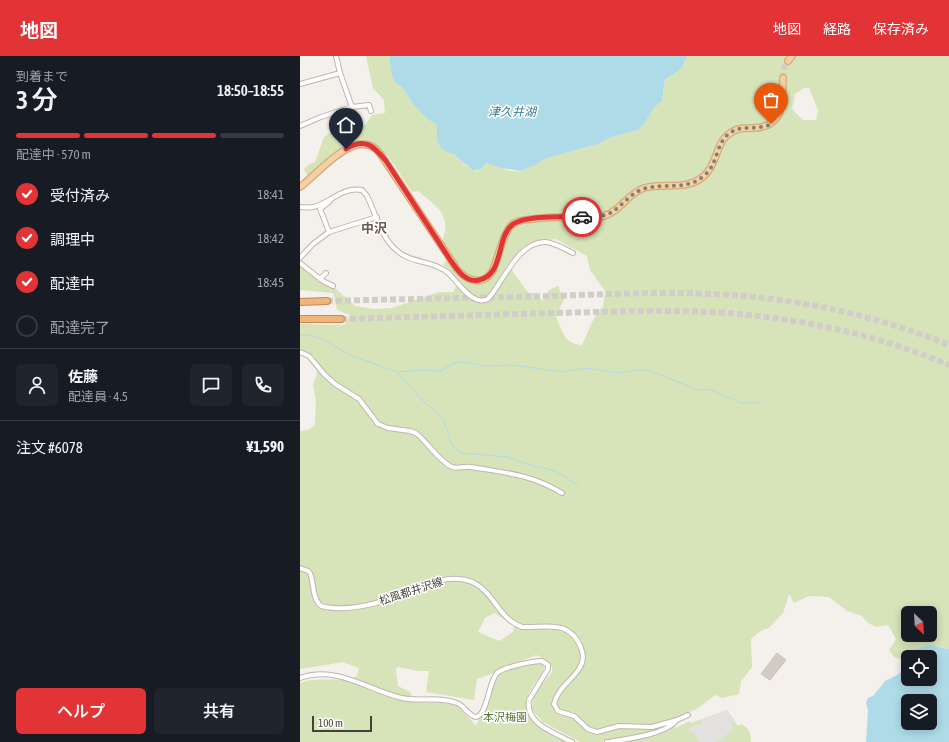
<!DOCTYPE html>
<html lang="ja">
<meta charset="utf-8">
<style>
body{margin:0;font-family:"Asap Condensed","Noto Sans JP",sans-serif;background:#20242c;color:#f1f3f6;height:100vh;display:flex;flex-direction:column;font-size:15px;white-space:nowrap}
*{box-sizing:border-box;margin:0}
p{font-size:13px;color:#9ea1a6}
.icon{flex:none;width:22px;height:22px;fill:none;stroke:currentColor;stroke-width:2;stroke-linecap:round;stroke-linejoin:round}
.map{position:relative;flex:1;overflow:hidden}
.drawer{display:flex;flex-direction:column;background:#171b24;width:300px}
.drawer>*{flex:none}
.needle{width:26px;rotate:155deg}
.tools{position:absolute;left:601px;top:550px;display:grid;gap:8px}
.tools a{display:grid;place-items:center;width:36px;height:36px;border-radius:6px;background:#171b24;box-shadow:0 2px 10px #0003;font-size:20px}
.scale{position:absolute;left:12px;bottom:10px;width:60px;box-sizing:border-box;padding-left:4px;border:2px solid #47403a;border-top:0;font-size:11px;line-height:14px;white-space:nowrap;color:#47403a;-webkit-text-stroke:3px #fff;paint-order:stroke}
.pin{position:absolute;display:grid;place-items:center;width:34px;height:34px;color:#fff;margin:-41px -17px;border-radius:50% 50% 50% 0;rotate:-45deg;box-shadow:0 0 4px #0007}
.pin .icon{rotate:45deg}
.courier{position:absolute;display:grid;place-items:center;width:40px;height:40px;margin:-20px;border:3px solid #e23437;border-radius:50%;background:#fff;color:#222;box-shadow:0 1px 5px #0007}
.overview em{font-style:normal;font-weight:600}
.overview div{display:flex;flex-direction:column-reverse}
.overview{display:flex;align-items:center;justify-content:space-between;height:68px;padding:0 16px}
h1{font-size:26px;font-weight:600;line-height:30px}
.bar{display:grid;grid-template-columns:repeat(4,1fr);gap:6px 4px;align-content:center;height:48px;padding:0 16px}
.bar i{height:5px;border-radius:3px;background:#363941}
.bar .current{background:#e23437}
.bar p{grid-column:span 4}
.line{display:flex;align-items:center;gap:10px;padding:0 16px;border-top:1px solid #363941}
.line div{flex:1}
.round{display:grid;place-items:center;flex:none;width:42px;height:42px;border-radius:6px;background:#20242c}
ol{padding:0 16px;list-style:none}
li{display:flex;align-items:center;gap:12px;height:44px}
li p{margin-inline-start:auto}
li .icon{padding:4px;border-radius:50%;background:#e23437;color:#fff;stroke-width:4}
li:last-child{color:#9ea1a6}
li i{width:22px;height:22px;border:2px solid #363941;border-radius:50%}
.cta{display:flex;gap:8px;margin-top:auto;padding:8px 16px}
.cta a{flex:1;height:46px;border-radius:6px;background:#e23437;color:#fff;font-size:16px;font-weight:600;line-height:46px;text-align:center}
.cta a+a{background:#20242c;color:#f1f3f6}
header{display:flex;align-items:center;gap:24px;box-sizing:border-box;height:56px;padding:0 20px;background:#e23437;color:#fff}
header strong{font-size:19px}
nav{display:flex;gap:22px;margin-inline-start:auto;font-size:14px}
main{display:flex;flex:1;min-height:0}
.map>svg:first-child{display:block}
.green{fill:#d7e3b9;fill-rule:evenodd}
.parking{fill:#e3e1df}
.water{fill:#afdbe9;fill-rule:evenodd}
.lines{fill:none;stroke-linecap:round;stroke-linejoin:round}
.stream{stroke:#afdbe9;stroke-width:1}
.building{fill:#d4cac2;stroke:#cec1b6}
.major-tunnel{stroke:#d1cdc8;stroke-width:5.5;stroke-dasharray:5.5 3;stroke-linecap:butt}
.highway-tunnel{stroke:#d1cdc8;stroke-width:6;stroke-dasharray:6 3;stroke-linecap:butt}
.minor-casing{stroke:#beb6af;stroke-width:6}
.major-casing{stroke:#d7aa76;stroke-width:8}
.highway-casing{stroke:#cc884d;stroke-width:8}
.minor{stroke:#fff;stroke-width:4}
.major{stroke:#f3d0a5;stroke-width:5.5}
.highway{stroke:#eeb57c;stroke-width:6}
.done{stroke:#847e78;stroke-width:4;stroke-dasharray:0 7.2}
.route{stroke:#e23437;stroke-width:5}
.labels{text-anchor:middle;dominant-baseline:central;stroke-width:3;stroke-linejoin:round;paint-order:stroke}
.street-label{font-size:11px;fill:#47403a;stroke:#fff}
.park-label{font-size:11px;fill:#567333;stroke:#fff}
.water-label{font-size:12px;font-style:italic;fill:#377a91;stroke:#fff}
.quarter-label{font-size:13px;font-weight:bold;fill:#695c52;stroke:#fff}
</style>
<header>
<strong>地図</strong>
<nav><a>地図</a><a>経路</a><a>保存済み</a></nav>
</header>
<main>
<section class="drawer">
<div class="overview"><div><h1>3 分</h1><p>到着まで</p></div><em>18:50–18:55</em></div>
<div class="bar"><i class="current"></i><i class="current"></i><i class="current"></i><i></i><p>配達中 · 570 m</p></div>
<ol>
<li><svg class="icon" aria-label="check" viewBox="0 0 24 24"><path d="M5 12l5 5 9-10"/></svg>受付済み<p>18:41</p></li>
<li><svg class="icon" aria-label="check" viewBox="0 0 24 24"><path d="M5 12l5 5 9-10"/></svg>調理中<p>18:42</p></li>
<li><svg class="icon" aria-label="check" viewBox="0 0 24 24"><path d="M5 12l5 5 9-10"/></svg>配達中<p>18:45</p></li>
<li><i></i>配達完了</li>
</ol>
<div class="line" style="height:72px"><a class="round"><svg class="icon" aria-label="person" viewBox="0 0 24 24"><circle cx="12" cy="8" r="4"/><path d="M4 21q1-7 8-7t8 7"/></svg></a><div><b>佐藤</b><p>配達員 · 4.5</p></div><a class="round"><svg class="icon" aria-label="chat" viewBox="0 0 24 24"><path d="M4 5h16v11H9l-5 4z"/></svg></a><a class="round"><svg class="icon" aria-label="phone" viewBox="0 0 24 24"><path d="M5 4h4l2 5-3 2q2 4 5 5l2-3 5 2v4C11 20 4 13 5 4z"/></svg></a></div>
<div class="line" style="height:52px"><div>注文 #6078</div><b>¥1,590</b></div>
<div class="cta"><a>ヘルプ</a><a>共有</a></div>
</section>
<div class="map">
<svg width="649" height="686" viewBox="0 0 649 686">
<rect width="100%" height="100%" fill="#f4f0eb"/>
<path class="green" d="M 66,0 L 89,0 L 92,19 L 97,29 L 102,31 C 113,47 119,59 137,69 L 143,93 L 157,101 L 164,109 L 169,110 L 173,115 L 177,115 L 186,107 C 197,109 213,119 224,114 C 231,111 237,105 244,103 L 298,88 L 312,81 L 338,74 L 344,68 L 354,52 L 362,45 L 365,24 L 382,12 L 387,0 L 649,0 L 649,593 C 632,587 615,590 606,605 L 594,601 L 589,594 L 596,583 L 588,569 L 576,571 L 568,567 L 562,560 L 547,555 L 529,541 L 509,540 L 494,547 L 489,538 L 483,557 L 469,572 L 462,574 L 451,583 L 452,611 L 441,625 L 439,638 L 422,642 L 415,639 L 397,653 L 381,660 L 372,667 L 375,672 L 390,665 L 391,667 L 427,654 L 438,670 L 441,668 C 449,672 451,677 451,686 L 329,686 L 327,681 L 299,686 L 280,686 L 243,666 L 232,654 C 233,650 232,643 234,639 C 242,621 270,614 236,599 L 181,622 L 177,622 L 174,644 L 126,636 L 129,615 L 119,615 L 97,611 L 96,616 L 98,630 L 110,636 L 115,646 L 143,647 L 159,650 L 176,670 L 200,617 L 238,605 L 244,608 L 245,610 C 242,620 233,628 229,637 C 215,664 250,676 268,686 L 0,686 L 0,627 C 18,619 39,628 57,620 L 59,612 L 43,606 L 0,613 L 0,375 L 8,374 L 15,369 L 16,345 L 13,328 L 17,319 L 14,300 L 0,294 L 0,268 L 44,269 L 50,259 L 37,254 L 33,237 L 0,234 L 0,210 L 27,230 L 35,232 L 55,250 L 74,253 L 92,252 L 139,236 L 153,236 L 156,230 L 155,220 L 143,208 L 152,200 L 142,185 C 153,159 136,150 118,135 L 112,136 C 101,121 91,100 76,89 C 56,73 22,108 8,121 L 4,113 L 11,107 L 15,106 L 24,81 L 33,75 L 66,68 L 72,59 L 85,57 L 84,44 L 73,32 ZM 504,32 L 509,32 L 518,54 L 516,64 L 503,64 L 492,53 L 495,38 ZM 256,183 L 287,200 L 290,214 L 305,235 L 303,251 C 295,255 287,280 282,289 C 264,288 263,276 256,261 L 264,243 L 258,230 L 249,234 L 243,245 L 234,237 L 229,237 L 226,234 L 209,210 C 227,186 226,186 256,183 ZM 195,557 L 214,570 L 213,576 L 199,585 L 178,576 L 185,562 ZM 608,557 L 630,557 L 630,579 L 608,579 Z"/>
<path class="parking" d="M 427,654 L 434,664 L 431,669 L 433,674 L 416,686 L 400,686 L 394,677 L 390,676 L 389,672 L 402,667 L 400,664 Z"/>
<path class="water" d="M 89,0 L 387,0 L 382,12 L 365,24 L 362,45 L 354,52 L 344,68 L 338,74 L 312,81 L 298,88 L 244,103 L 237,108 L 221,115 L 201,112 L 186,107 L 181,113 L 173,115 L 169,110 C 163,108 161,105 157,101 C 154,98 149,97 145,95 C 135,88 137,80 137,69 C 119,59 113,47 102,31 C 90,27 91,11 89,0 Z
M 630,589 L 649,593 L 649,686 L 566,686 L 568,654 L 566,647 L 568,642 L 573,640 L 585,625 L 599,618 L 605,611 L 608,603 L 608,623 L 630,623 L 630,601 L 610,601 C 615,593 621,591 630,589 ZM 608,645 L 630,645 L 630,667 L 608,667 Z"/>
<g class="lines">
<path class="stream" d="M 0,280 L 10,279 L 24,284 L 52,300 L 97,316 L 122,344 L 143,362 L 152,389 L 161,397 L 208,401 L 230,409 L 256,415 L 279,430
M 97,316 L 121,314 L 140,315 L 157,306 L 169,307 L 185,310 L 213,309 L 261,316 L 287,312 L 317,317 L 338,314 L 348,314 L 398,334 L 408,333 L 414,335 L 441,347 L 461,347"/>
</g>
<path class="building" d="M 477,597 L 486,604 L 470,624 L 461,618 Z"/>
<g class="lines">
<path class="major-tunnel" d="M 483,22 L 484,12 L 488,5"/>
<path class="highway-tunnel" d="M 27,245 C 102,243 177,242 251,240 C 311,238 371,235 431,239 C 506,244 580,261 649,289
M 41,263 C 111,261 181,259 251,257 C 310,256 369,253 427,257 C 503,263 579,279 649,309"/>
<defs>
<path id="minor" d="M 0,28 L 40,17
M 52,51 L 69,49 L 71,55
M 0,70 L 21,61 L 52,51 L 40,17 L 36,0
M 0,151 C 4,151 9,152 13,151 C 29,148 43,130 62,134 L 67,140 C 75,156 80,177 92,190 C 109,209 131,203 147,216 C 158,225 172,251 188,243 C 204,225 218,185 246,186 C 255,187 265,193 273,197
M 29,176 L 20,153 L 29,146 L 31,143
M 0,202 L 13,188 L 29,176 L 77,161
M 0,207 L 23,225 L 33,230
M 20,223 L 26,217
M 0,296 L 9,300 L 24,318 L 35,328 L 59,343 L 78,368 L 88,372 L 110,375 L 116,377 C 127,386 140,406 152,411 C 158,413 165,410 171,411 C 206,417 230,418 262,437
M 0,512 L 8,515 L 10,517 C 14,526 12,542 20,549 C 23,552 30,551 34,552 C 62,554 90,543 116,533 C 131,528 143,521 160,523 C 193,526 194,561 222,571 C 247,572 270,563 281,592 C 284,599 283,607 279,613 C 271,625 257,633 254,648 L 258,655 L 274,660 L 288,673 L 297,676 L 319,670 L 352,671 L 377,664 L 388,659
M 0,622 C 37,609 68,634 102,642 C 120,646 140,640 157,647 C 165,650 168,660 176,661 C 188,658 188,627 197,617 C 204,611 233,605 242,605 L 248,609 L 248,613 L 229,644 C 225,668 255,677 272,686
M 307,686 C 326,683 364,679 376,665"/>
<path id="major" d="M 488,5 L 492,0
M 0,131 C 17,119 50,77 73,91 C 78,94 82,100 85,105 L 157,213 C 166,224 181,231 192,216 C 198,204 203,174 214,167 C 219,164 226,164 232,163 C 246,161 260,161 274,161 C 284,161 295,162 304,160 C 321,155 328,137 344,132 C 365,126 387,136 405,119 C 417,108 416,87 429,78 C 436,72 443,72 452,72 C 485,72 482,47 483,22"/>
<path id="highway" d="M 0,246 L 27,245
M 0,263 L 41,263"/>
</defs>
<use href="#minor" class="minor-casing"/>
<use href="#major" class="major-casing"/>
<use href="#highway" class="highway-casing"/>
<use href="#minor" class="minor"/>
<use href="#major" class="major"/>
<use href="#highway" class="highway"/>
</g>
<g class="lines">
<path class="done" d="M 282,161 C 294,161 306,162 316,153 C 325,146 332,137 343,133 C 364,126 388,136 406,118 C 418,107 416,86 430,77 C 442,68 458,75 471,68"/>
<path class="route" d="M 46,93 C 65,81 74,90 86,105 L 151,205 C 158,215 166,227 179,224 C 204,219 196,182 212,169 C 224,159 266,161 282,161"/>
</g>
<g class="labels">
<g class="street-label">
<text transform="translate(111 535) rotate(-18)">松風都井沢線</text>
</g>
<g class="park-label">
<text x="205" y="661">本沢梅園</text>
</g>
<g class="water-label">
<text x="212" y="56">津久井湖</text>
</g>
<g class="quarter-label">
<text x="74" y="172">中沢</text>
</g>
</g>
</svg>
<div class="tools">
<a><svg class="needle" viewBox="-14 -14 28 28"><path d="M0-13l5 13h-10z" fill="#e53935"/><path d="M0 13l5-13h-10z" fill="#9ea1a6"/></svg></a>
<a><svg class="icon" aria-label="locate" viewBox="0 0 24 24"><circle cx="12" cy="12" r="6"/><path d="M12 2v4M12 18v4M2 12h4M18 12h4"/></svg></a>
<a><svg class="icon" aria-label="layers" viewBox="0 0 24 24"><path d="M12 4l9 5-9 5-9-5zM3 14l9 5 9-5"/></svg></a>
</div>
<div class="scale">100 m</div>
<div class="pin" style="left:471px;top:68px;background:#ea580c"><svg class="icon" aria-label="bag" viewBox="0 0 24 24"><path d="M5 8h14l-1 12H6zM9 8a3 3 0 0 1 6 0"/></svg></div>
<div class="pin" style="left:46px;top:93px;background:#1f2937"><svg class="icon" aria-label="home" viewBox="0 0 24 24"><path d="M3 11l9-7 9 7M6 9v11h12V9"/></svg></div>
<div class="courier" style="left:282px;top:161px"><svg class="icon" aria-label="car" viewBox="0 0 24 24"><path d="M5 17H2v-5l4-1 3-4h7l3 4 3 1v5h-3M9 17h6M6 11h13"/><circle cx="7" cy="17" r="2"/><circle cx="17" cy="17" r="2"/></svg></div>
</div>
</main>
